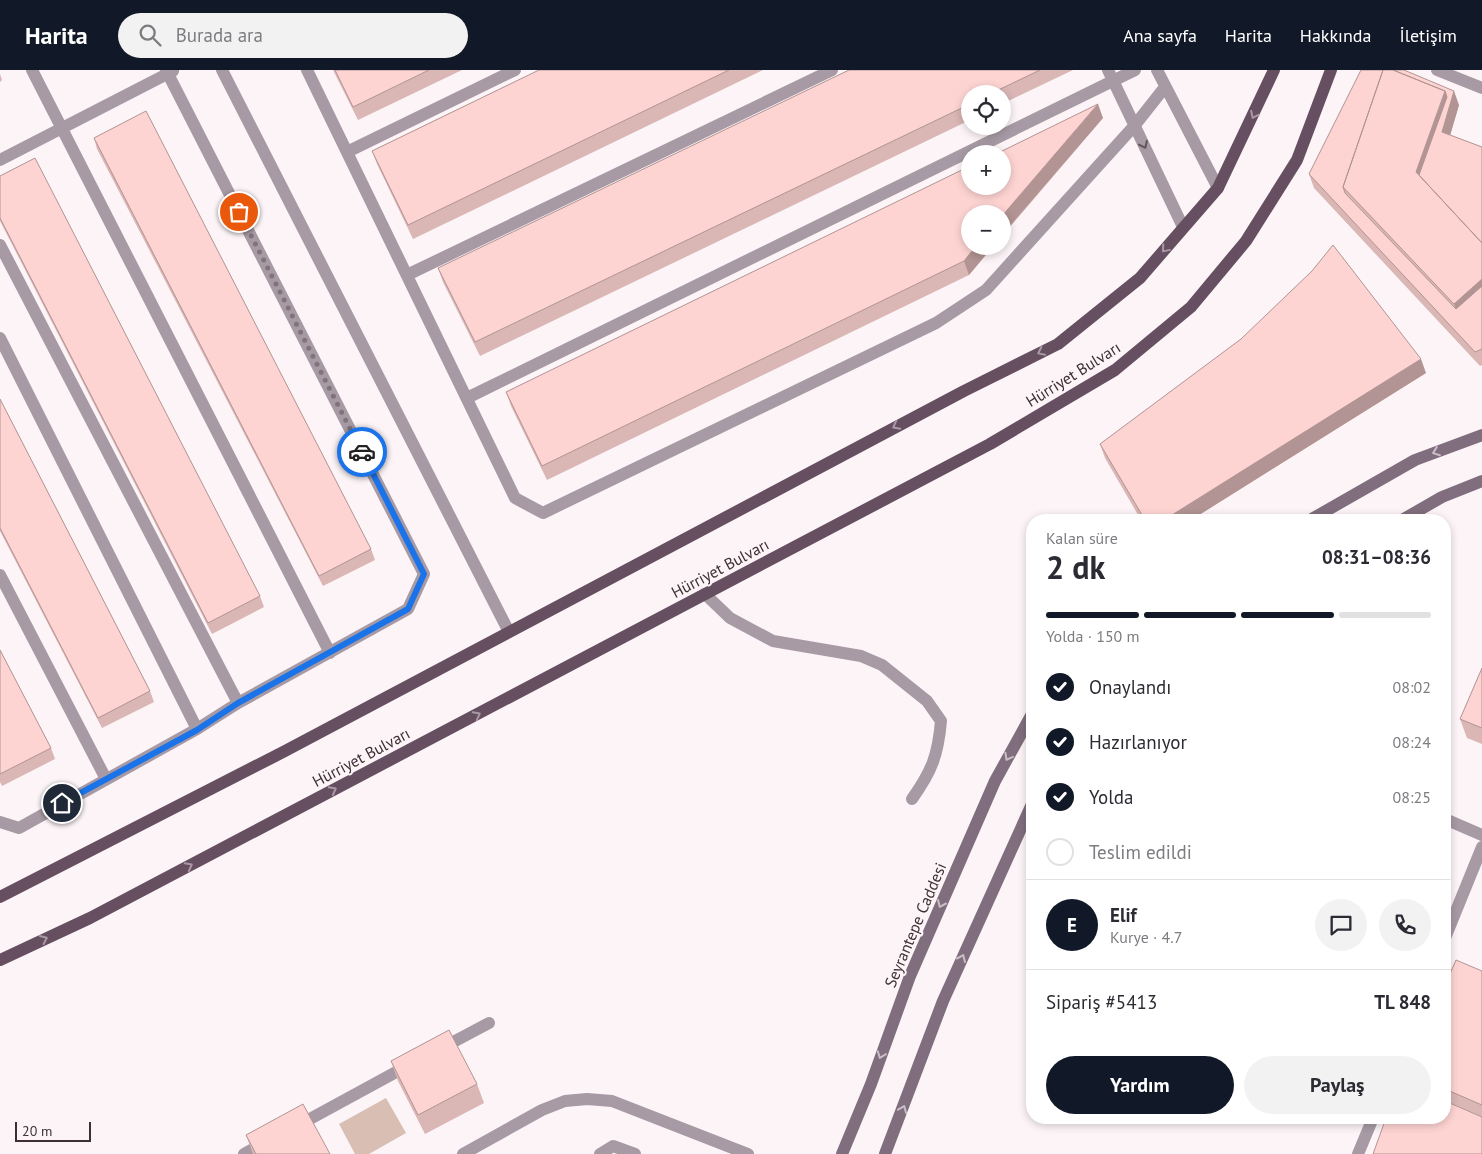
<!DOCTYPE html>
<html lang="tr">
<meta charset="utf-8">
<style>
body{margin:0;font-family:"PT Sans",sans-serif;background:#f2f2f3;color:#2b2b33;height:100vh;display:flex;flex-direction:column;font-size:19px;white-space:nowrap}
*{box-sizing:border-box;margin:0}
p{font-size:16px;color:#7c7c81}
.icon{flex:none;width:28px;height:28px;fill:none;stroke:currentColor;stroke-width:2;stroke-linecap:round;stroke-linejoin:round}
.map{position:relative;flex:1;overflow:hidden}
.side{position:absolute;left:1026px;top:444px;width:425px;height:610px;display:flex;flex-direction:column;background:#fff;border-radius:20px;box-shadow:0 2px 8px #0003}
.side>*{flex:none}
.controls{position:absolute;left:961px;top:15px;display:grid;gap:10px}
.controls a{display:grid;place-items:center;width:50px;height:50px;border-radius:50%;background:#fff;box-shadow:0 2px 8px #0003;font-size:25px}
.scale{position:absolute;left:15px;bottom:12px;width:76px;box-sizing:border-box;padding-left:5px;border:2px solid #3e2f34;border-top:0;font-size:14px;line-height:18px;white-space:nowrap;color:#3e2f34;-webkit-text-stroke:4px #fcf4f7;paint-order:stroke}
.pin{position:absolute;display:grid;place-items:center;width:42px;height:42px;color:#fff;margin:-21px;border:2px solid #fff;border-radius:50%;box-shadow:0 1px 5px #0007}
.courier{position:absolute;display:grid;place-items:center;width:50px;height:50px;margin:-25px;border:4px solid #1a73e8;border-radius:50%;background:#fff;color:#222;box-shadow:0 1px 6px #0007}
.summary em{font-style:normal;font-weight:700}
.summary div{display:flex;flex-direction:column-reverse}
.summary{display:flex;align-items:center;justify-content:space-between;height:85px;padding:0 20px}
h1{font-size:32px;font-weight:700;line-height:38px}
.bar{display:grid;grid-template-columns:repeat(4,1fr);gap:8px 5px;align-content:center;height:60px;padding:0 20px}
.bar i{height:6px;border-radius:4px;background:#e1e1e2}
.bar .on{background:#111827}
.bar p{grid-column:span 4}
.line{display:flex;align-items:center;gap:12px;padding:0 20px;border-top:1px solid #e1e1e2}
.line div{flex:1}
.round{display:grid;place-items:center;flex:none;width:52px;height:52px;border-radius:26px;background:#f2f2f3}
ol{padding:0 20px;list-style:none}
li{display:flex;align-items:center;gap:15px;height:55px}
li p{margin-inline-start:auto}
li .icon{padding:5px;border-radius:50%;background:#111827;color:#fff;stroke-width:4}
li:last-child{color:#7c7c81}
li i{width:28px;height:28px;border:2px solid #e1e1e2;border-radius:50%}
.action{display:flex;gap:10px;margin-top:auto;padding:10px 20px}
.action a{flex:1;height:58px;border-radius:30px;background:#111827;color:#fff;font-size:20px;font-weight:700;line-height:58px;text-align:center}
.action a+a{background:#f2f2f3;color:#2b2b33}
header{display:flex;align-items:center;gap:30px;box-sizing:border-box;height:70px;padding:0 25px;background:#111827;color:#fff}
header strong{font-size:24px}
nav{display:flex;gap:28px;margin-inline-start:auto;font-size:18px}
.search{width:350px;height:45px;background:#f2f2f3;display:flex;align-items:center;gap:12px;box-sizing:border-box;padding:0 18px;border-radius:28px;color:#7c7c81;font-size:19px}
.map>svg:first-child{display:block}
.green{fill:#d8beb3}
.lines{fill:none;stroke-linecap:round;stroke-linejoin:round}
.service{stroke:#a79aa4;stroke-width:12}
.minor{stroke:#a79aa4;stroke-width:12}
.secondary{stroke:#806d7d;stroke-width:12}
.primary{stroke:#654f61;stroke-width:12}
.wall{fill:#dab6b5}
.shaded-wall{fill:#b19493}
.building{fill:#fdd4d2;stroke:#b19493}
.oneway{stroke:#a999a4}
.oneway2{stroke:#63545b}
.oneway3{stroke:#cabec6}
.done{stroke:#807478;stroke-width:5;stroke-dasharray:0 9}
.route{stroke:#1a73e8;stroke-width:6}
.labels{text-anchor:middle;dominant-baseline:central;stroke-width:4;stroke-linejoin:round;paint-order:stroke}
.street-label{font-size:16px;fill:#3e2f34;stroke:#fcf4f7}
</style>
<header>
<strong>Harita</strong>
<div class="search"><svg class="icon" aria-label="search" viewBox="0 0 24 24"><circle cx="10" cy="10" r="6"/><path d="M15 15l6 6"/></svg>Burada ara</div>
<nav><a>Ana sayfa</a><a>Harita</a><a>Hakkında</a><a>İletişim</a></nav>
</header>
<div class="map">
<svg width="1482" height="1084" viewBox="0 0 1482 1084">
<rect width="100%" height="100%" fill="#fcf4f7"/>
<path class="green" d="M 386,1028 L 406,1063 L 369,1084 L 355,1084 L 339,1054 Z"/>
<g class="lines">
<path class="service" d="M 32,0 L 330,583
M 307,0 L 515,428 L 543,443 L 936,253 L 986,220 L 1135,55 L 1165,17
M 1108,0 L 1183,157
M 1157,0 L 1218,118
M 347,82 L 515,0
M 0,90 L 173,1
M 0,175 L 238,633
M 407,205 L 832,0
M 0,268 L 197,659
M 467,328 L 1135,0
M 0,505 L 106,709
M 705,524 L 730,548 L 773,571 L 861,586 L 882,595 L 927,631 L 941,651 C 938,685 932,701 912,729
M 0,752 L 19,758 L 197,659 L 238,633 L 408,539 L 424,504 L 166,0
M 440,979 L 489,953
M 297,1056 L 409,995
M 244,1084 L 266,1072
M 600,1084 L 613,1076 L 635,1084"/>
<path class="minor" d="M 222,0 L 509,562
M 1437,0 L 1482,18
M 1445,749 L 1482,765
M 1445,868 L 1482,777
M 463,1084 L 542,1040 L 565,1031 L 587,1029 L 612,1031 L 748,1084
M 1358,1084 L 1373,1048"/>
<path class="secondary" d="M 1310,450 L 1415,390 L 1482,365
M 1402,450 L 1442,427 L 1482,411
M 842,1084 L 871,1014 L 910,906 L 995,711 L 1032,644
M 885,1084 L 943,931 L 1032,734"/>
<path class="primary" d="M 0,827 L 285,681 L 964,321 L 1058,274 L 1140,208 L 1218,118 L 1274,0
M 0,890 L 90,848 L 990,374 L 1115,300 L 1191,237 L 1246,171 L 1297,90 L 1331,0"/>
</g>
<path class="wall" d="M 333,0 L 462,0 L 358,50 Z
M 539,0 L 763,0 L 413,169 L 377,94 L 372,81 Z
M 849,0 L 1073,0 L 1002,34 L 1002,24 L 970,24 L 970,50 L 480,286 L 443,212 L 438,198 Z
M 0,4 L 2,10 L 0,12 Z
M 1459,35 L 1450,65 L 1482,77 L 1482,295 L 1480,296 L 1314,118 L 1309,104 Z
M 1103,48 L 969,205 L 547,410 L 511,336 L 506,322 Z
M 94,68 L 371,479 L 375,490 L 323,516 L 97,79 Z
M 0,106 L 260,526 L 264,537 L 212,564 L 0,151 Z
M 1426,303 L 1191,450 L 1141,450 L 1105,388 L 1100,374 Z
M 0,329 L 150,621 L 154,632 L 102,658 L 0,461 Z
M 0,580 L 51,678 L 55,689 L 2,716 L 0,712 Z
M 1482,598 L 1482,674 L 1467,668 L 1460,649 Z
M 1482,901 L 1482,1047 L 1445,1031 L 1445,915 Z
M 391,991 L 477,1014 L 484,1033 L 425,1064 L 398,1011 Z
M 246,1065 L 330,1084 L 253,1084 Z"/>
<path class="shaded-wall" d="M 1445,21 L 1454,21 L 1459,35 L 1447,76 L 1425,115 L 1416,102 Z
M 1098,34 L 1103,48 L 1002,165 L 1002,146 Z
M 976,176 L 993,176 L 969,205 L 964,191 Z
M 1482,209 L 1482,234 L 1461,253 L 1454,234 Z
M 1421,289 L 1426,303 L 1191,450 L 1164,450 Z"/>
<path class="building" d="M 335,0 L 429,0 L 353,37 Z
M 539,0 L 729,0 L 408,155 L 372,81 Z
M 849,0 L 1040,0 L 990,24 L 970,24 L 970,34 L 475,272 L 438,198 Z
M 1361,0 L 1383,0 L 1343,117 L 1345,123 L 1456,239 L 1482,216 L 1482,279 L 1475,282 L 1309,104 Z
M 1383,0 L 1393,0 L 1445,21 L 1416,102 L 1482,173 L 1482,209 L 1454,234 L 1343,117 Z
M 1393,0 L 1404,0 L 1454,21 L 1442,62 L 1482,77 L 1482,173 L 1419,105 L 1447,27 L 1445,21 Z
M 1098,34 L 1002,146 L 1002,144 L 970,144 L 970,176 L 976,176 L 964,191 L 542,396 L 506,322 L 970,96 L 970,116 L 1002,116 L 1002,84 L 996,84 Z
M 146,41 L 371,479 L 319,506 L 94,68 Z
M 35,88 L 260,526 L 208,553 L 0,148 L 0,106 Z
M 1333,175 L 1421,289 L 1164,450 L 1145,450 L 1100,374 L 1241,269 L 1312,201 Z
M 0,329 L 150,621 L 98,648 L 0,458 Z
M 0,580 L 51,678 L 0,704 Z
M 1482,598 L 1482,658 L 1460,649 Z
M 1456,890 L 1482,901 L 1482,1035 L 1445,1019 L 1445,915 Z
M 449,960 L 477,1014 L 418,1045 L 391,991 Z
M 1445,1031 L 1482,1047 L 1482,1084 L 1373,1084 L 1386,1048 L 1445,1048 Z
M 303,1034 L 330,1084 L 256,1084 L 246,1065 Z"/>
<defs><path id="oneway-chevron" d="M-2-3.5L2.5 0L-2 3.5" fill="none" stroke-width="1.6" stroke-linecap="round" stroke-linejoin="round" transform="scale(1.25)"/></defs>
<g class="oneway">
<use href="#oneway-chevron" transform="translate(1254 45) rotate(116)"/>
<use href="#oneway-chevron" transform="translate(1165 179) rotate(130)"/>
<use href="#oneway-chevron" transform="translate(1041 282) rotate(154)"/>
<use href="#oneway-chevron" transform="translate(896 356) rotate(152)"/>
<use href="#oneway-chevron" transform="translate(477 645) rotate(-28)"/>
<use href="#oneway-chevron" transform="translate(333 720) rotate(-28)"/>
<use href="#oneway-chevron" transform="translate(189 796) rotate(-28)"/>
<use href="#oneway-chevron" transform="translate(44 869) rotate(-25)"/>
</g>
<use class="oneway2" href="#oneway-chevron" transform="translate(1144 75) rotate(65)"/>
<g class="oneway3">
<use href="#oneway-chevron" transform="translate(1436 382) rotate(159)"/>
<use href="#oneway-chevron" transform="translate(1008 687) rotate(119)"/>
<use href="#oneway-chevron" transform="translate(941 834) rotate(114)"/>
<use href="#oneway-chevron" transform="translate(962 888) rotate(-66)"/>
<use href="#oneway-chevron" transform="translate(881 985) rotate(110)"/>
<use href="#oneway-chevron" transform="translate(903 1039) rotate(-68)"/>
</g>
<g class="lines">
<path class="done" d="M 239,142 L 362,382"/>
<path class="route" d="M 62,733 L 197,660 L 238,633 L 408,539 L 424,504 L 362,382"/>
</g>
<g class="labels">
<g class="street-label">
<text transform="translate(1073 304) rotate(-32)">Hürriyet Bulvarı</text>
<text transform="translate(720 498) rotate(-28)">Hürriyet Bulvarı</text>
<text transform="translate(361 687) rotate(-28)">Hürriyet Bulvarı</text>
<text transform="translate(915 855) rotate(-67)">Seyrantepe Caddesi</text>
</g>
</g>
</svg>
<div class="controls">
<a><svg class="icon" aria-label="locate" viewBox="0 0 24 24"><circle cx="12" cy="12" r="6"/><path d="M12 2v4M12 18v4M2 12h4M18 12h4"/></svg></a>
<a>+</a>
<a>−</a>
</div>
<div class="scale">20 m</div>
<div class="pin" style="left:239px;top:142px;background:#ea580c"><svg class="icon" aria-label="bag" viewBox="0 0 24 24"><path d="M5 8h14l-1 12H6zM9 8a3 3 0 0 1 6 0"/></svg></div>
<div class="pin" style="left:62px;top:733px;background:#1f2937"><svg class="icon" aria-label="home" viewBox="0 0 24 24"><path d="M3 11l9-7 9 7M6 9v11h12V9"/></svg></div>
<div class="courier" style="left:362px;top:382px"><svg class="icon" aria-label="car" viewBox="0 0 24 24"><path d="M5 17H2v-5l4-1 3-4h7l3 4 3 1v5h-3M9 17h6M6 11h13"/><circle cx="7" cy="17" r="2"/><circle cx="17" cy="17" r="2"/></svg></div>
<section class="side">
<div class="summary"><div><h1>2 dk</h1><p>Kalan süre</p></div><em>08:31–08:36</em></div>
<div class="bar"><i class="on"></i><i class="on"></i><i class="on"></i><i></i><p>Yolda · 150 m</p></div>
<ol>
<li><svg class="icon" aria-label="check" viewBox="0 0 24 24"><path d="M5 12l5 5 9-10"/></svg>Onaylandı<p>08:02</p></li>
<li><svg class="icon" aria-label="check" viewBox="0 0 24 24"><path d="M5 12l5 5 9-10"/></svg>Hazırlanıyor<p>08:24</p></li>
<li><svg class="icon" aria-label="check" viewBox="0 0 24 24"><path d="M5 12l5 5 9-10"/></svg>Yolda<p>08:25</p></li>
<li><i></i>Teslim edildi</li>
</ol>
<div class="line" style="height:90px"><b class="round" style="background:#111827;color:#fff">E</b><div><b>Elif</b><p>Kurye · 4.7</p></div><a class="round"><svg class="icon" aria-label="chat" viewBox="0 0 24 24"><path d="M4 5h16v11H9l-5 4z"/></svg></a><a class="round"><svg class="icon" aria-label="phone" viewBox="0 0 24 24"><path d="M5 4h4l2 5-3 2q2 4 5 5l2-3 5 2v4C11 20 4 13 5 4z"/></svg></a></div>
<div class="line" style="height:65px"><div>Sipariş #5413</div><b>TL 848</b></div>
<div class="action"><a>Yardım</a><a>Paylaş</a></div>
</section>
</div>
